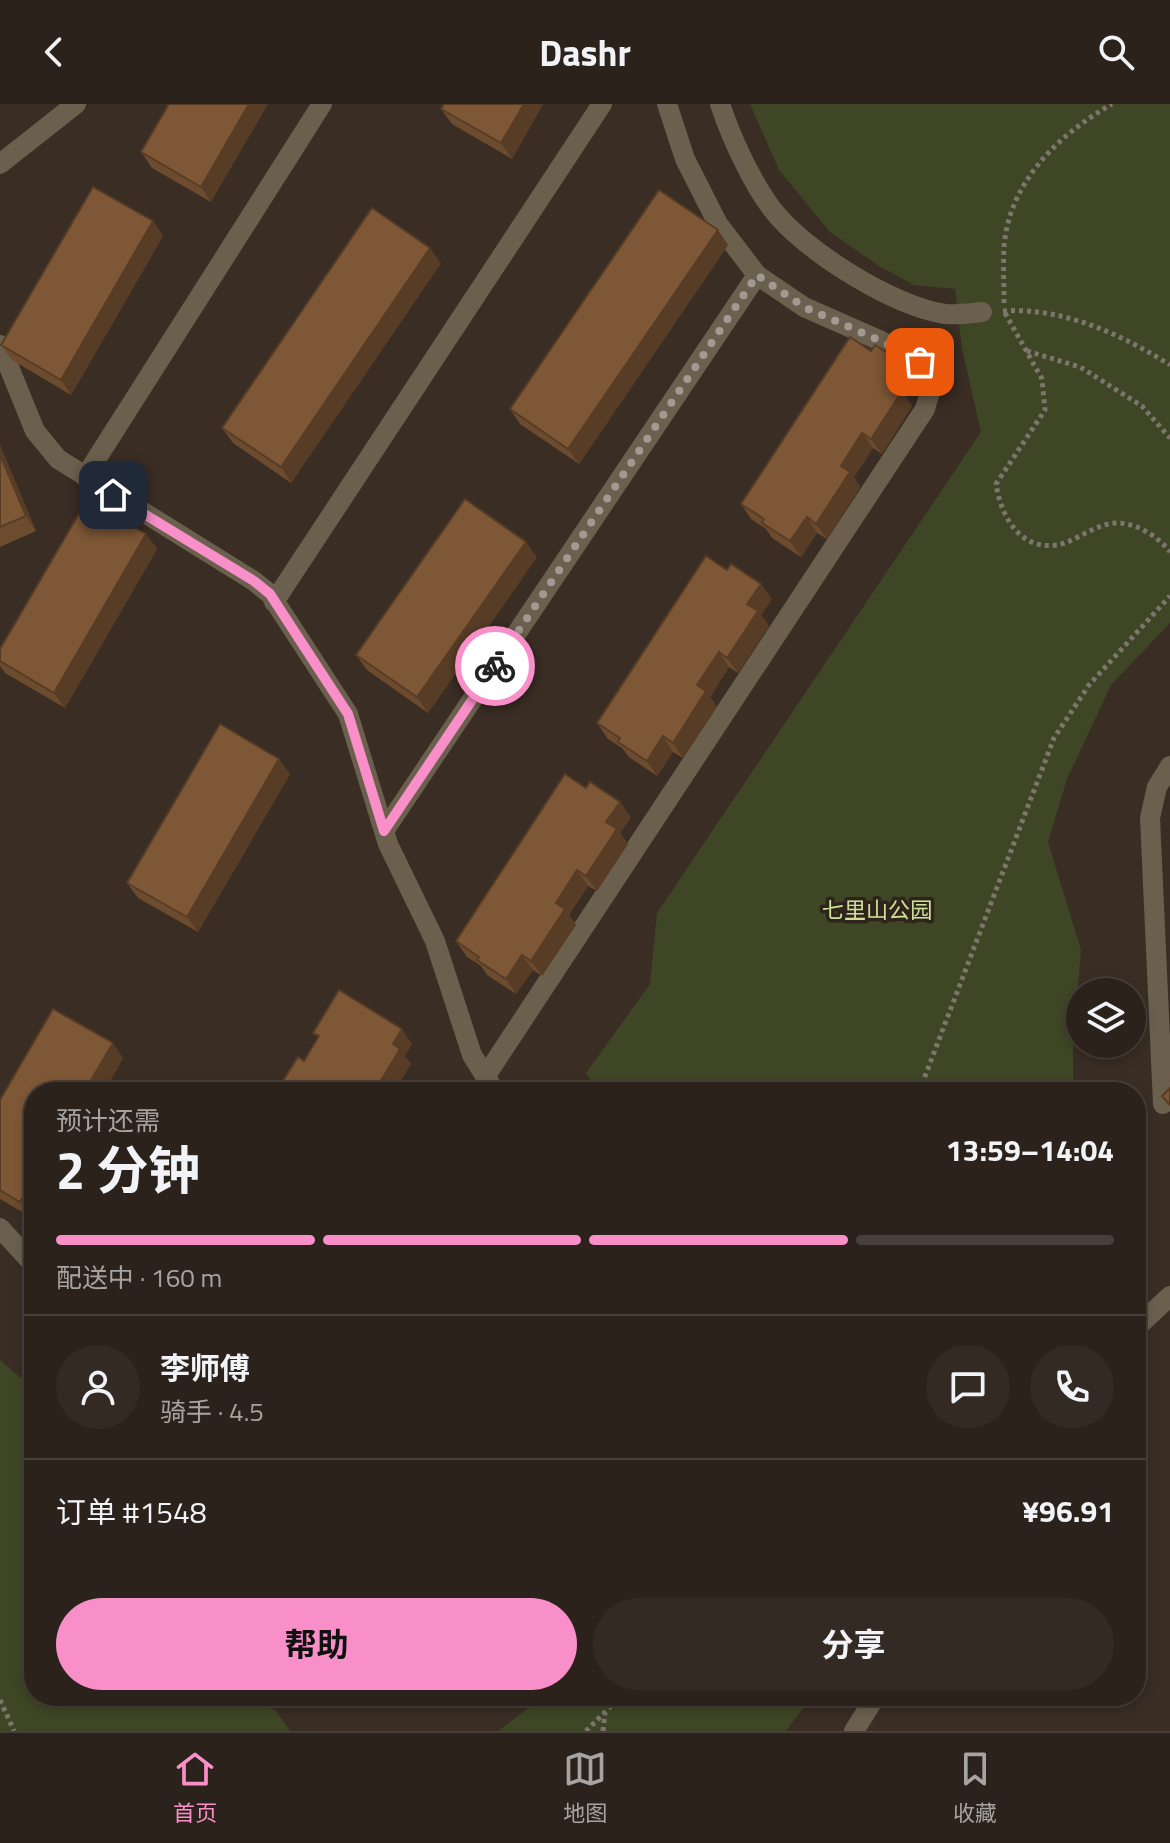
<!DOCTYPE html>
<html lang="zh">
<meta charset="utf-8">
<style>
body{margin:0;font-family:"Titillium Web","Noto Sans SC",sans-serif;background:#332a24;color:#f1f3f6;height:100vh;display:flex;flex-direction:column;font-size:30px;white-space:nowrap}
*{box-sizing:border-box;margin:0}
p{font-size:26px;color:#a6a4a3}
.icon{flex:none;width:44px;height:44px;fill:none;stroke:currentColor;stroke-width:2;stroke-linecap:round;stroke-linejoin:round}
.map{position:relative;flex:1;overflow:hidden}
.panel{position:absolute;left:24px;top:978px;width:1122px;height:624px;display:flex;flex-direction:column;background:#2b221b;border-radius:32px;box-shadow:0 4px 12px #0003,0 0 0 2px #473f3a}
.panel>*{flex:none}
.buttons{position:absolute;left:1066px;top:874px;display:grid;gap:16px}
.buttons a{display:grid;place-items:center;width:80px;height:80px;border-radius:50%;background:#2b221b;box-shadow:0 4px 12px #0003,0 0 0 2px #473f3a;font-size:40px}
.pin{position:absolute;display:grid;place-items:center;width:68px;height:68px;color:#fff;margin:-34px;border-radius:16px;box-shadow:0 4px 12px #0006}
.courier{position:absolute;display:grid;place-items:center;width:80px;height:80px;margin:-40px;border:6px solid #f98fc8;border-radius:50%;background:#fff;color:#222;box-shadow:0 2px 10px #0007}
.head em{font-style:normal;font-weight:700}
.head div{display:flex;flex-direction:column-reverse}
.head{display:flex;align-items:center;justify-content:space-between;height:136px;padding:0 32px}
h1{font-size:52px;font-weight:700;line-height:60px}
.bar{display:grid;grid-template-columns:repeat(4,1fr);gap:12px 8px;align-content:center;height:96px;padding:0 32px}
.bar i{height:10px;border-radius:6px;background:#473f3a}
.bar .on{background:#f98fc8}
.bar p{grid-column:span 4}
.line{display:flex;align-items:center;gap:20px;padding:0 32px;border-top:2px solid #473f3a}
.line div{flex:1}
.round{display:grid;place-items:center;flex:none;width:84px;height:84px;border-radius:42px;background:#332a24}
.action{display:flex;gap:16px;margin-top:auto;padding:16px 32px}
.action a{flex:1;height:92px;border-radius:48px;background:#f98fc8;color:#111;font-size:32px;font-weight:700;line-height:92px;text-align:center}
.action a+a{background:#332a24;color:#f1f3f6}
header{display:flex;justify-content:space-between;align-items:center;height:104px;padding:0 32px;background:#2b221b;font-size:36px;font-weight:700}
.dock{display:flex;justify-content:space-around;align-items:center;height:112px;border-top:2px solid #473f3a;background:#2b221b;font-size:22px;color:#a6a4a3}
.dock a{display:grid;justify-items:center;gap:4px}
.dock .on{color:#f98fc8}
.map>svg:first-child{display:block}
.green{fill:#3e4626}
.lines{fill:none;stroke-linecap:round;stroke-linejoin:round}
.path{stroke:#7e756d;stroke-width:5;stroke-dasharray:4 4;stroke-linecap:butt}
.minor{stroke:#6b604e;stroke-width:20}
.tertiary{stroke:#6b604e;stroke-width:20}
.wall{fill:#6c4b2e}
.shaded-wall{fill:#583d26}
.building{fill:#7e5736;stroke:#583d26;stroke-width:2}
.done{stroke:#a29a92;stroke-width:8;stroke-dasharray:0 14.4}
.route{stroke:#f98fc8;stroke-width:10}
.labels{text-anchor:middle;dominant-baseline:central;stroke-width:7;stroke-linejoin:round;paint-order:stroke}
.park-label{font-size:22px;fill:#cde297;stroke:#2f241b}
</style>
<header><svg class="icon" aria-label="back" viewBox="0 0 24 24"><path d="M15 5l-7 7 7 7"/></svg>Dashr<svg class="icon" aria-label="search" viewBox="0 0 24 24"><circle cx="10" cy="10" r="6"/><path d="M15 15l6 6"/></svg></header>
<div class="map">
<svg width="1170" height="1627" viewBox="0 0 1170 1627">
<rect width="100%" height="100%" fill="#392d24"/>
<path class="green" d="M 750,0 L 1170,0 L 1170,519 L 1111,581 L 1067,675 L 1048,738 L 1081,846 L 1073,940 L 1073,988 L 598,988 L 586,969 L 650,880 L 657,809 L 981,328 L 962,245 L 955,185 L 914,181 L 879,162 L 830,128 L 779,66 Z
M 0,1256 L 34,1285 L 34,1592 L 240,1592 L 275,1606 L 290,1627 L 0,1627 Z
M 544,1592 L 812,1592 L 786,1627 L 498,1627 Z"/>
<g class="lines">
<path class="path" d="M 1004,199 C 1004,180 1003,161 1004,143 C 1009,78 1058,31 1112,0
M 1003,207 C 1062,203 1121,230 1170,261
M 1005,209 L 1042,275 L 1045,306 L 996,380 C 1001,414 1023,452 1065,439 C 1081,433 1099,419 1117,419 C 1137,419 1159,433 1170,448
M 1027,247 L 1080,263 L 1142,302 L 1170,334
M 919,988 L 1054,634 L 1089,581 L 1170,492
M 0,1596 L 14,1627
M 586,1627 L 621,1592
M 603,1627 L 605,1609"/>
<path class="minor" d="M 0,60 L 76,0
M 0,241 L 35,327 L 58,355 L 254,477 L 270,490 L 348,610 L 388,740 L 435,837 L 472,951 L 495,988
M 85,373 L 322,0
M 274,498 L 602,0
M 1170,662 L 1157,683 L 1150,714 L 1163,1000 L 1170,994
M 384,727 L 757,171
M 485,973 L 925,305 L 930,288 L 928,271 L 920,258 L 881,237 L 804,203 L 757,171 L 718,120 L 685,55 L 667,0
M 0,1124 L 34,1161"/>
<path class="tertiary" d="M 720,0 C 731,33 751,77 772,105 C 804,147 893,202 945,210 C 957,211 971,209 982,208
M 1136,1224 L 1170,1192
M 854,1627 L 876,1592"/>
</g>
<path class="wall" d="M 169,0 L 211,98 L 152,64 L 141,48 Z
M 444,0 L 543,0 L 512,55 L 452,20 L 441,5 Z
M 153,117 L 163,132 L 71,291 L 12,256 L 1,241 Z
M 718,126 L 728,141 L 579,360 L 520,320 L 510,305 Z
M 441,159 L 291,379 L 233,339 L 222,324 Z
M 871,247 L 905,260 L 915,275 L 905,291 L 912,302 L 882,350 L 873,344 L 854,373 L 860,383 L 827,435 L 817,429 L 801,453 L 772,434 L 766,425 L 751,415 L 741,400 Z
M 0,341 L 36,427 L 0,443 Z
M 146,430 L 157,445 L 65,604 L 5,569 L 0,562 L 0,545 Z
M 537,453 L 428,609 L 367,566 L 356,551 Z
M 772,495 L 761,511 L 769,522 L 738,569 L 729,563 L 710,593 L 717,603 L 683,654 L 673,648 L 657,672 L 629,653 L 622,644 L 608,635 L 597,619 Z
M 290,670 L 198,828 L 138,794 L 127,779 Z
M 631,713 L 620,729 L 628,740 L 597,787 L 588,782 L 569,811 L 576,821 L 542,872 L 533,866 L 516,890 L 487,871 L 481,862 L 467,853 L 456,837 Z
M 123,954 L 104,988 L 34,988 L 34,1108 L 31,1113 L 0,1095 L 0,996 Z"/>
<path class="shaded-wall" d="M 249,0 L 268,0 L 211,98 L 201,83 Z
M 524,0 L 543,0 L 512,55 L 501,39 Z
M 153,117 L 163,132 L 71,291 L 61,276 Z
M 718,126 L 728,141 L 579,360 L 568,345 Z
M 430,144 L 441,159 L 291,379 L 281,363 Z
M 905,260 L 915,275 L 905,291 L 912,302 L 882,350 L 871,335 L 891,280 Z
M 862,329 L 873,344 L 854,373 L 860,383 L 827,435 L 816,420 L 841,362 Z
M 0,341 L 36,427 L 26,412 L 0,351 Z
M 807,413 L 817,429 L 801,453 L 790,437 Z
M 146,430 L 157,445 L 65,604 L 54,589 Z
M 526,438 L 537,453 L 428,609 L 417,593 Z
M 761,480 L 772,495 L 761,511 L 769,522 L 738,569 L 727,554 L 747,500 Z
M 719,548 L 729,563 L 710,593 L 717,603 L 683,654 L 673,639 L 697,581 Z
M 663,632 L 673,648 L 657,672 L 647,657 Z
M 279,655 L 290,670 L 198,828 L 187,813 Z
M 620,698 L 631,713 L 620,729 L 628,740 L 597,787 L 586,772 L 606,718 Z
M 577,766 L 588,782 L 569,811 L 576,821 L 542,872 L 531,857 L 556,799 Z
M 522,851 L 533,866 L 516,890 L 506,875 Z
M 402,925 L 412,940 L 405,952 L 411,960 L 394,988 L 374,988 L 393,940 Z
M 113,939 L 123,954 L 104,988 L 84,988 Z
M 34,1074 L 34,1108 L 31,1113 L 20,1098 Z"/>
<path class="building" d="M 169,0 L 249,0 L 201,83 L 141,48 Z
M 444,0 L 524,0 L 501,39 L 441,5 Z
M 93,83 L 153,117 L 61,276 L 1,241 Z
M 659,86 L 718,126 L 568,345 L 510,305 Z
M 372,104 L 430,144 L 281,363 L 222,324 Z
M 850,233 L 871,247 L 875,241 L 905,260 L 891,280 L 902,287 L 871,335 L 862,329 L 841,362 L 850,368 L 816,420 L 807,413 L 790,437 L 762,419 L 764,415 L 741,400 Z
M 0,351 L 26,412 L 0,423 Z
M 465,395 L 526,438 L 417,593 L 356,551 Z
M 87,396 L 146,430 L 54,589 L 0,557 L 0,545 Z
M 706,452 L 727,466 L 731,460 L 761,480 L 747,500 L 758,507 L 727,554 L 719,548 L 697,581 L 706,587 L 673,639 L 663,632 L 647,657 L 618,638 L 620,634 L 597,619 Z
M 220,620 L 279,655 L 187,813 L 127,779 Z
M 565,670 L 586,684 L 590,678 L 620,698 L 606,718 L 617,725 L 586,772 L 577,766 L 556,799 L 565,805 L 531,857 L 522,851 L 506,875 L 477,856 L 479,853 L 456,837 Z
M 339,886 L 402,925 L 393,940 L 400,945 L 374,988 L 276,988 L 298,953 L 304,957 L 319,932 L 313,929 Z
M 53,905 L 113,939 L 84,988 L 34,988 L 34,1074 L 20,1098 L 0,1086 L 0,996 Z
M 1170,984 L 1170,1001 L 1162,992 Z"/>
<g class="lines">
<path class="done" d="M 495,562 L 757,171 L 804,203 L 881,237 L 920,258"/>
<path class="route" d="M 113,391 L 254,477 L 270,490 L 348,610 L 384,727 L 495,562"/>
</g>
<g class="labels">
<g class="park-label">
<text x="877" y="806">七里山公园</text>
</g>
</g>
</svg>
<div class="buttons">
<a><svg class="icon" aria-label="layers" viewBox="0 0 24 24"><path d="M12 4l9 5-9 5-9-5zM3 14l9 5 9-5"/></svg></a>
</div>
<div class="pin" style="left:920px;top:258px;background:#ea580c"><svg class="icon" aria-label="bag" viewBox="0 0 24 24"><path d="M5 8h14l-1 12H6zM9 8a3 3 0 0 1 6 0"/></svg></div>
<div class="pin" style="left:113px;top:391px;background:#1f2937"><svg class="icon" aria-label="home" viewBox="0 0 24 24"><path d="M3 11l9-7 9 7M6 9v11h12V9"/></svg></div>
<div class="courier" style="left:495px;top:562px"><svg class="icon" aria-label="bike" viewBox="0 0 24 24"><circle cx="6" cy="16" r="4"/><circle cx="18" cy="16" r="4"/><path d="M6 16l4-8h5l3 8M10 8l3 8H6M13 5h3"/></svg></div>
<section class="panel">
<div class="head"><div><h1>2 分钟</h1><p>预计还需</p></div><em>13:59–14:04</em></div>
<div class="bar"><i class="on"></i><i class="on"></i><i class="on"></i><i></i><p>配送中 · 160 m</p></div>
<div class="line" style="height:144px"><a class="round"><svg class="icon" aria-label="person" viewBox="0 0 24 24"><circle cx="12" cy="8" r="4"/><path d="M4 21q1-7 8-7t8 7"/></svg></a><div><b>李师傅</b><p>骑手 · 4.5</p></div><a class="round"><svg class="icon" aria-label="chat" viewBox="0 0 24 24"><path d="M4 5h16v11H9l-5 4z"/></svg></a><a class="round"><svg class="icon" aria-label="phone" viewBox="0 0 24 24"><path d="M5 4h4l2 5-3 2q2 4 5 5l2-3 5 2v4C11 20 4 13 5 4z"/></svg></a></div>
<div class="line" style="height:104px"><div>订单 #1548</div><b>¥96.91</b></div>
<div class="action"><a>帮助</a><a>分享</a></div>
</section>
</div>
<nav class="dock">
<a class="on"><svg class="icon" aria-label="home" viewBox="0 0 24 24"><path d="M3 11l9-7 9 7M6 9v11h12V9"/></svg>首页</a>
<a><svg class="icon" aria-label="map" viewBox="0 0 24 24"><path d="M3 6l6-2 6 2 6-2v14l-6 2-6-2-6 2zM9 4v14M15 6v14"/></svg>地图</a>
<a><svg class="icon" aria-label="saved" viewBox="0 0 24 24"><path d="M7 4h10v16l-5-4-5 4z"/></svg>收藏</a>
</nav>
